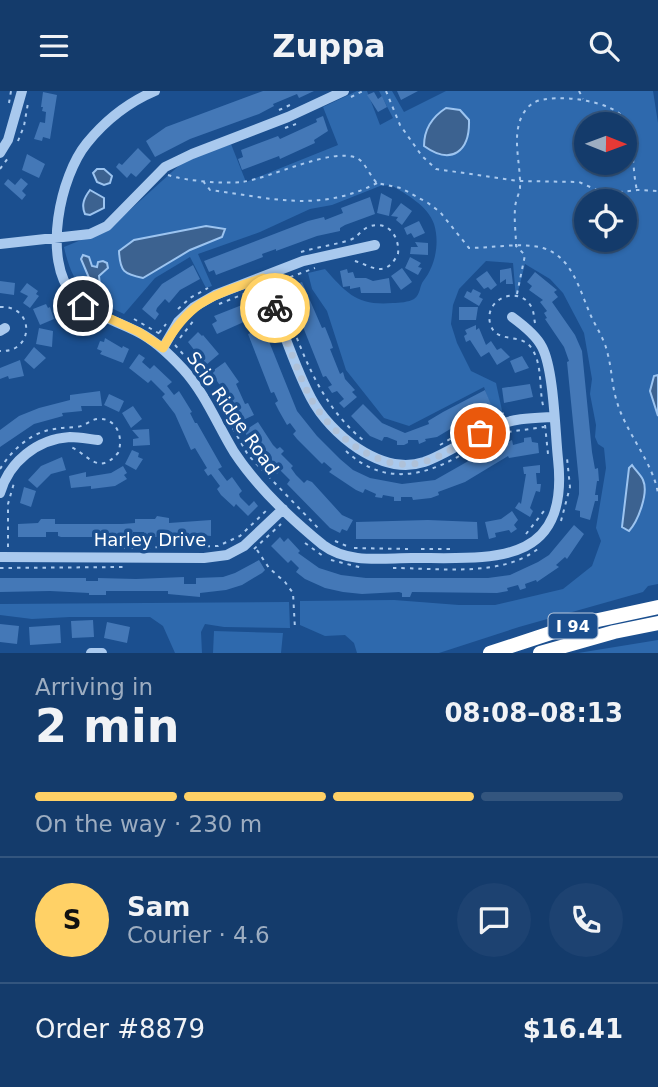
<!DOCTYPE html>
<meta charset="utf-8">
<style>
body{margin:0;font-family:"DejaVu Sans",sans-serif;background:#1d4271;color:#f1f3f6;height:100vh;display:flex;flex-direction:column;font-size:26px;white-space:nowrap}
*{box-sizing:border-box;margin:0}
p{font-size:23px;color:#9dadc1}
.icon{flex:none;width:38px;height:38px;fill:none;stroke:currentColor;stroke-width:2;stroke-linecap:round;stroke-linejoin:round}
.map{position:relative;height:562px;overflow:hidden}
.side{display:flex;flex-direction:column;background:#143b6b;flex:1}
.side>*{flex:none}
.needle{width:46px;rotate:91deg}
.controls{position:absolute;left:574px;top:21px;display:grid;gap:14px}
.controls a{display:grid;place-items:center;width:63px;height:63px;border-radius:50%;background:#143b6b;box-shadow:0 2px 5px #0004,0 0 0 2px #33557e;font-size:35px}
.pin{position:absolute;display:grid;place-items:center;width:60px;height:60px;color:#fff;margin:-30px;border:4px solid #fff;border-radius:50%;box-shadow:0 2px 7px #0007}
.courier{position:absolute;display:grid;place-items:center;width:70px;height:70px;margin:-35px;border:5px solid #ffd166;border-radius:50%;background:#fff;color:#222;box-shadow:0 2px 9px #0007}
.head em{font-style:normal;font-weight:800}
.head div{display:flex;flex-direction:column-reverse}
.head{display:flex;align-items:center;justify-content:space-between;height:119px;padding:0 35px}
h1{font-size:46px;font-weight:800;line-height:52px}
.bar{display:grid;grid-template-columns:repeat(4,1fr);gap:10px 7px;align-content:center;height:84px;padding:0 35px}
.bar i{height:9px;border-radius:5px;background:#33557e}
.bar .on{background:#ffd166}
.bar p{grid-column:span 4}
.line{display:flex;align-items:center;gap:18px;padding:0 35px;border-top:2px solid #33557e}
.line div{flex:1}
.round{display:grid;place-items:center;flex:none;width:74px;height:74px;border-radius:37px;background:#1d4271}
header{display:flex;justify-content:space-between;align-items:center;height:91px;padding:0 35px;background:#143b6b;font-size:32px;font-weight:800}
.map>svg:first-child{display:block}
.green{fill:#2e69ad;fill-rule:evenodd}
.water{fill:#3c6290;stroke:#9cc4f0;stroke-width:2}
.building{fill:#4478b7}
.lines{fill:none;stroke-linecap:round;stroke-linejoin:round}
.path{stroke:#a9c9ee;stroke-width:2;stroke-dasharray:3.5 5;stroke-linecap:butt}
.minor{stroke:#a9c9ee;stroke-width:10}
.highway{stroke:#fff;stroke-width:14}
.done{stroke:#afc1d8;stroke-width:7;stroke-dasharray:0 12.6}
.route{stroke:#ffd166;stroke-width:9}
.labels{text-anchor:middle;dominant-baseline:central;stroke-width:7;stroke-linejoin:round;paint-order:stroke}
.shield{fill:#1b4f8f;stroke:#bbcadd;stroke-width:2}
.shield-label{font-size:16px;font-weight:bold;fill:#fff}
.street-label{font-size:18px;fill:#fff;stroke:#1b4f8f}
</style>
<header><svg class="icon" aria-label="menu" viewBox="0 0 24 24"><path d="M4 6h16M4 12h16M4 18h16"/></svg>Zuppa<svg class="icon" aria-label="search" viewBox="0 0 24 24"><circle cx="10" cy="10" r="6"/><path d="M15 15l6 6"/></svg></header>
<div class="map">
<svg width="658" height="562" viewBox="0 0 658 562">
<rect width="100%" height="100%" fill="#1b4f8f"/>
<path class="green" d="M 357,0 L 367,0 L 380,34 L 393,27 L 379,0 L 392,0 L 404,21 L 446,0 L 653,0 L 658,32 L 658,493 L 648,495 L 643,501 L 519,536 L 439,562 L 357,562 L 354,552 L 345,544 L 325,545 L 300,534 L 300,510 L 394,509 L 459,514 L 495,514 L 563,498 L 592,475 L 601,450 L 596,437 L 606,377 L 604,357 L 598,353 L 595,346 L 596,334 L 590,303 L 592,288 L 584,242 L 563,202 L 550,188 L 525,173 L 516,208 L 513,172 L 486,170 L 459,198 L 453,214 L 451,233 L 457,252 L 471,280 L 496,292 L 503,324 L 494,325 L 484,296 L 409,335 L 384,327 L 346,279 L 327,220 L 312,198 L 308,182 L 325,178 C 347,203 358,215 393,212 C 399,212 409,211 414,208 C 421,203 419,195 424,189 C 435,175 440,152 434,133 C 428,115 406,103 391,94 L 380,95 L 332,114 L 310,118 L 260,141 L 198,163 L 212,195 L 206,197 L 190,166 L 155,187 L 124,223 C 87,206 73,197 64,156 L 110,137 L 184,70 L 231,53 L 246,91 L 338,54 L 323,16 ZM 586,33 L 625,33 L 625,72 L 586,72 ZM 586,110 L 625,110 L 625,149 L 586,149 Z
M 289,511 L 290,537 L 224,536 L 205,533 L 201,541 L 202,562 L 175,562 L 163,535 L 150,526 L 70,526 L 32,528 L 0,524 L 0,513 Z
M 214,540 L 283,542 L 281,562 L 213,562 Z
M 658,549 L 658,562 L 578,562 Z"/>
<path class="water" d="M 446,17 L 460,19 L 469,29 C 470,60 452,75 424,55 C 424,39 432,26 446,17 Z
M 97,78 L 104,78 L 112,85 L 110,92 L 104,94 L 97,91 L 93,82 Z
M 90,99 L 104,107 L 104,117 L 90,124 L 85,123 C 81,114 84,107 90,99 Z
M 206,135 L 225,138 L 222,146 L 190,159 L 143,187 C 124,183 120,181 119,160 L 134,149 Z
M 83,164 L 89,166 L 92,175 L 97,176 L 98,171 L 103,170 L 107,172 L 108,177 L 99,185 L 100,194 L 92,194 L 81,168 Z
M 658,284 L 658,325 L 650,300 L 654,285 Z
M 632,374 C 635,379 641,384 643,389 C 649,402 638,430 629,440 L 622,436 L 629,377 Z"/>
<path class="building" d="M 263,0 L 314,0 L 299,7 L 297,3 L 273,13 L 274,15 L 259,23 L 190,48 L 155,66 L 146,50 L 166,36 Z
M 397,0 L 418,0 L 401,9 Z
M 43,1 L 57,4 L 50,48 L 43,46 L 42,50 L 34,48 L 40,31 L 45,32 L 46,21 L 42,20 L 43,16 L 41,16 Z
M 374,1 L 378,8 L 382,5 L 387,16 L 378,21 L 367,4 Z
M 323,25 L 328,40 L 314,49 L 315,52 L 280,68 L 279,65 L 242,79 L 238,68 L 243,66 L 241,59 L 278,45 L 280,48 L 317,31 L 316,28 Z
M 138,57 L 151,70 L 136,86 L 131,82 L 127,87 L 116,76 L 119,72 L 122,74 Z
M 27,63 L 45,73 L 39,87 L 22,79 Z
M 21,87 L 28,93 L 22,100 L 26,104 L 22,109 L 4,93 L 8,88 L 15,94 Z
M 381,102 L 392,108 L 389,125 L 377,122 Z
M 370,106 L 375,123 L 345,134 L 340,137 L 340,140 L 317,145 L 276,160 L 276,158 L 262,163 L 263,166 L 216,184 L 214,179 L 209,181 L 204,170 L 308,130 L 324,126 L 325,129 L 343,122 L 341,117 Z
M 401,112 L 412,120 L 402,134 L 396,129 L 398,126 L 391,125 Z
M 419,130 L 425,142 L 414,147 L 411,142 L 407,144 L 404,137 Z
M 415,151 L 428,152 L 428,164 L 410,163 L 411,156 L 418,156 Z
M 410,166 L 421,172 L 418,176 L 422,177 L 418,184 L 405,177 Z
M 193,174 L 200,188 L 180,199 L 169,212 L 165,208 L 157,217 L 156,220 L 159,223 L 155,229 L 142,218 L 162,193 Z
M 402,177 L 412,191 L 401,199 L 391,185 Z
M 511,177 L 513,193 L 506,193 L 506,188 L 500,192 L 500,179 Z
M 347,178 L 348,182 L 353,181 L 355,187 L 366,187 L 373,190 L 389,187 L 391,202 L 361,202 L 360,196 L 350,198 L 350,195 L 343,196 L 340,180 Z
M 487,180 L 497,194 L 491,199 L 488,196 L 484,198 L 476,188 Z
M 535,181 L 557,199 L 554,201 L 558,206 L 552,211 L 575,244 L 582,260 L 592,361 L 595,378 L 598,377 L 599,390 L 597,390 L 595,404 L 598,404 L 598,410 L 595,410 L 590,429 L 580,426 L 580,420 L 575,419 L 579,403 L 579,391 L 567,271 L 569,270 L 564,256 L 545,228 L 547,227 L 544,222 L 547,220 L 540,211 L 543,209 L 529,199 L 532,195 L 527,191 Z
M 0,190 L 15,192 L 14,204 L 0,202 Z
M 302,191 L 322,237 L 325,236 L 331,251 L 333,257 L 330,258 L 340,283 L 343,281 L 345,288 L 355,299 L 352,301 L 357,306 L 344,317 L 339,312 L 344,308 L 337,300 L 332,302 L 328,296 L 332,294 L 326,285 L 323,286 L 295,216 L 298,215 L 293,202 L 291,203 L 288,196 Z
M 27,192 L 38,200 L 36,203 L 39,205 L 30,217 L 23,212 L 28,205 L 20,201 Z
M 473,198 L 481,202 L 479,206 L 483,208 L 479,215 L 464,206 L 467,200 L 471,202 Z
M 247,212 L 249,216 L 255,215 L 257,225 L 217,243 L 212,233 L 217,230 L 214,225 Z
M 46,213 L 48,217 L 50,216 L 54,228 L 40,234 L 33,218 Z
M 459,216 L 478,216 L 476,229 L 459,229 Z
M 476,234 L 476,239 L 479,237 L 486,254 L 491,250 L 497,259 L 501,257 L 510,266 L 497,274 L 489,261 L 481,266 L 470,249 L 466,251 L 464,245 L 467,243 L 465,239 Z
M 39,237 L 53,240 L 52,256 L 36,253 Z
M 259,239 L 261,245 L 266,243 L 297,320 L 317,345 L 340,368 L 353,379 L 370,387 L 402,393 L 435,389 L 493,356 L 494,358 L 512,349 L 513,354 L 524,351 L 524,347 L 531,346 L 532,351 L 538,352 L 539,362 L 509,367 L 508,365 L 465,391 L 438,401 L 439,404 L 431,407 L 413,409 L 412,406 L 401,406 L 401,410 L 394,410 L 394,406 L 383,404 L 382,407 L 375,406 L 376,403 L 365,398 L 363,402 L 356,399 L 329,381 L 332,378 L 324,371 L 322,373 L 297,348 L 293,343 L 296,340 L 290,332 L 287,334 L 279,320 L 275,312 L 278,310 L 274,301 L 271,302 L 248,243 Z
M 198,241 L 202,245 L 203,244 L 219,263 L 206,274 L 188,251 Z
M 105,247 L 122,257 L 123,255 L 129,258 L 123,272 L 100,263 L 102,260 L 97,258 L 100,250 L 104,251 Z
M 34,256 L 46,267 L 34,278 L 24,269 Z
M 139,263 L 145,267 L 142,271 L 150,278 L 154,274 L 172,291 L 167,295 L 174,304 L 179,300 L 184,308 L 192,321 L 190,322 L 195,332 L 197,332 L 222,376 L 218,378 L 227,390 L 232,386 L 242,400 L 239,403 L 240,406 L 249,415 L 254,410 L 258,415 L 248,425 L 236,413 L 234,416 L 221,404 L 217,398 L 220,395 L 211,383 L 208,385 L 204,379 L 207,377 L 195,357 L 191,359 L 175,323 L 162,306 L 165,303 L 151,289 L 148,292 L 129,277 Z
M 522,265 L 529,277 L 515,282 L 510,270 Z
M 20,269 L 24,285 L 9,288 L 8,285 L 0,288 L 0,277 Z
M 225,271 L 239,291 L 236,293 L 245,313 L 248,312 L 254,324 L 239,331 L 229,308 L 211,281 Z
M 530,293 L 533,306 L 504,312 L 502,297 Z
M 485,299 L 492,316 L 485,319 L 483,313 L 469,320 L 472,325 L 437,346 L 425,348 L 426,350 L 419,353 L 418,349 L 408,349 L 408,352 L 404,354 L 397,354 L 397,350 L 387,346 L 384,346 L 382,350 L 370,345 L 351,325 L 363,313 L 382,332 L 405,342 L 429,333 L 428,330 L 443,321 Z
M 100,300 L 102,315 L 81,315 L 82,320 L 62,322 L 63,325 L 34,333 L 0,356 L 0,339 L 19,325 L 39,317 L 70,309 L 70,304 Z
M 109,303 L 124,310 L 119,321 L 104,314 Z
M 133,315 L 142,328 L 131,337 L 122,322 Z
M 258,331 L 273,354 L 277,358 L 280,356 L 284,360 L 281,363 L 293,375 L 291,377 L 296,384 L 304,392 L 307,389 L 312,391 L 342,424 L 353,429 L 347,440 L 342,438 L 340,442 L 330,437 L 287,393 L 290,389 L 280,379 L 277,383 L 260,365 L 264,362 L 259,353 L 254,356 L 244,340 Z
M 149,338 L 150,354 L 133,355 L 133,348 L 139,347 L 132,339 Z
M 132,359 L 139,362 L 138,366 L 143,368 L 136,379 L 125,373 Z
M 62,366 L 66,379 L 51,383 L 37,397 L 28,389 L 41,375 Z
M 540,374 L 540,382 L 536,382 L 537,393 L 541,393 L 540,401 L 536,400 L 530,417 L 533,420 L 530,426 L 515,417 L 519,411 L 521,413 L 526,383 L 524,383 L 523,376 Z
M 123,375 L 127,382 L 124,384 L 127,388 L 115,395 L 91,398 L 91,395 L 71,397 L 69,385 L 86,381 L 86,386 L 111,382 Z
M 24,396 L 36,400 L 31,416 L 20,412 Z
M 512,420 L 518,429 L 514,434 L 517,438 L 511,442 L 509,439 L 495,442 L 496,446 L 489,448 L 485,431 L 501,428 Z
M 157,425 L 169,427 L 169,432 L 211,429 L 211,445 L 191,443 L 191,446 L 144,446 L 144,441 L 133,441 L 132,446 L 61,446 L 58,445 L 58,441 L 46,441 L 46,446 L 18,446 L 18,433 L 38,432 L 41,428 L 55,428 L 55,433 L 122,433 L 135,432 L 135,428 L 155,428 Z
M 428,429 L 477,431 L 478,448 L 356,448 L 356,431 Z
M 574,434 L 584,443 L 567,468 L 565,466 L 556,474 L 559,476 L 537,491 L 536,489 L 525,493 L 526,497 L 520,499 L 518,494 L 507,497 L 508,500 L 497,502 L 412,501 L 410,506 L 402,506 L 402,502 L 399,501 L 362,503 L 343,501 L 325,497 L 305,488 L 296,481 L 299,477 L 291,469 L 288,472 L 271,455 L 280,446 L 284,451 L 288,447 L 300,460 L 298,462 L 319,477 L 341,484 L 366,487 L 488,487 L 510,484 L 538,471 L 549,464 Z
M 259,469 L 265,479 L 262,482 L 242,494 L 226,499 L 200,502 L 200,506 L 168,503 L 168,500 L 106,500 L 106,504 L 89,504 L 89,502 L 50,500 L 0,501 L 0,487 L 86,487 L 86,490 L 98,490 L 98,487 L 136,488 L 184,486 L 184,493 L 196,493 L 196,487 L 223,486 L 235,482 Z
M 93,529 L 94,546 L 72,547 L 71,530 Z
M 107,531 L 130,536 L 127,552 L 104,547 Z
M 0,533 L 19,535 L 17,553 L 0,551 Z
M 60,534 L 61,552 L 30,554 L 29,536 Z"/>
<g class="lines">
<path class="path" d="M 386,0 L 400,34 L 422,65 L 436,78 L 519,90 L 579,91 L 606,103 L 637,99 L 658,100
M 579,0 L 583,8
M 351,6 L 363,0
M 9,12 L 11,0
M 279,19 L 290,14
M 285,37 L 296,33
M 18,50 L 24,35 L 28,12
M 0,78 L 8,67
M 168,84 C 187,90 222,93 242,91 C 271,87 332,56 357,67 C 365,71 370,85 377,92 L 401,97 L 428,112 L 440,121 L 469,157 C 490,157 523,151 543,157 C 573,166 580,201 591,225 C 597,238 605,249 608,264 C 612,280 612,296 617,311 C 626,342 654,373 658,403
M 203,90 L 210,99 C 271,107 319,122 377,92
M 301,161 C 317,156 334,154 350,149 C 358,146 361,139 368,136 C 388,128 400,146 398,163 C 384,190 370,173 351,169
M 276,191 C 298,248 314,309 363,349
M 274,192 L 315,177
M 517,203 L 525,164 L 516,155 C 516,143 514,130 515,118 C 515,110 519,104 520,97 C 521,74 512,48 521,27 C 524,20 529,14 535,11 C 554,2 615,9 626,30 C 634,45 632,80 637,99
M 219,213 L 259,197
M 0,216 C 35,214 35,262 0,260
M 178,218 L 190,207 L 208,197
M 134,228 L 160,243
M 535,232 C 534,227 534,222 532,217 C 520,193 484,207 490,232 C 495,253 519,242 530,255 C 544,273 538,299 544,318
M 159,242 L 166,233
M 180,247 L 194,229
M 175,254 L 205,288 L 248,364 L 319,438
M 545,334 L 548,363
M 508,341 L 544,336
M 440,354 L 483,329 L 507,321
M 346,360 C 381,393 421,387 459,365
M 0,378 C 8,365 20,352 35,344 C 49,337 62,337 77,336 C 85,335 90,329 97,328 C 117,326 124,347 118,362 C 98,385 89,364 71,356
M 561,430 L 570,396 L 567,367
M 526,443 L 544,420
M 335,450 L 349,456
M 305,452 L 323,465
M 8,456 L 8,413 L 14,392
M 113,457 L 218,455 L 240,445 L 269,417
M 354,457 L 408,458
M 254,458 L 281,433
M 421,458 L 454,458
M 257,459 L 269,477 L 285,491 L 293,502 L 295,538
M 331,469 L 363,477
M 0,477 L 123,476
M 393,477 C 437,477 505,487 540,456"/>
<path class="minor" d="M 155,0 C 129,11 105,30 87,52 C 60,85 42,169 73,204 C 91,224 115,229 138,241 C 156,250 170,264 183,278 C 205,302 217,333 234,361 C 257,396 291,428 323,454 C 348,473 383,467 412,467 C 490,467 570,477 558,368 C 555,340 554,279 542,256 C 536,244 523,234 512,226
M 0,62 L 8,49 L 22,0
M 0,153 L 90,143 L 107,135 L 165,76 L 192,63 L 288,26 L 344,0
M 263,187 C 279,226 291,269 311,307 C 330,343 381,385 424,371 C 449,362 471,345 496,335 C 513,327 535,327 554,326
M 0,240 L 5,237
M 163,257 L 178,231 L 194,216 L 215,204 L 303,170 L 375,154
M 0,402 C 9,371 37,348 70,346 C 79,346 89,348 98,349
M 0,466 L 204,467 L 227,464 L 244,455 L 283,418
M 91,562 L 102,562"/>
<path class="highway" d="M 490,562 L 575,534 L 658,516
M 540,562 L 614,541 L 658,532"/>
</g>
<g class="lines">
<path class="done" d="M 275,217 C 286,246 296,278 310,306 C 329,342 380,384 423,371 C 443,365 462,352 480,342"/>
<path class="route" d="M 83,215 L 139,241 L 163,257 C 191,208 212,205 263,187 L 275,217"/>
</g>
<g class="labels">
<rect class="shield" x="548.5" y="522.5" width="49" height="25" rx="5"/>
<g class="shield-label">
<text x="573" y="535">I 94</text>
</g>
<g class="street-label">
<text transform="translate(233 322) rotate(55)">Scio Ridge Road</text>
<text x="150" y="448">Harley Drive</text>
</g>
</g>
</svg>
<div class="controls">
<a><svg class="needle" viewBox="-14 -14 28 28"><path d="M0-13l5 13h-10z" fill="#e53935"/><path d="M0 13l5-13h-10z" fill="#9dadc1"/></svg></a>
<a><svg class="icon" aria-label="locate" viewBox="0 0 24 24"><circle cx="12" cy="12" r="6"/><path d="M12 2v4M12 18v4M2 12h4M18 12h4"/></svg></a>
</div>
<div class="pin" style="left:480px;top:342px;background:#ea580c"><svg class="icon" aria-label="bag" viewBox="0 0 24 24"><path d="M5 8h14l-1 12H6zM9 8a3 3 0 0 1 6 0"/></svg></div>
<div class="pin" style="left:83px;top:215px;background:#1f2937"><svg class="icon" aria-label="home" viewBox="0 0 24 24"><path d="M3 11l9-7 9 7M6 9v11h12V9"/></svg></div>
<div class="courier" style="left:275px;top:217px"><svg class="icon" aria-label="bike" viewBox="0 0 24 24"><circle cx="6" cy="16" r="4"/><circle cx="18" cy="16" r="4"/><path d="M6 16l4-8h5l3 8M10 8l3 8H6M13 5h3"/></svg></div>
</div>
<section class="side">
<div class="head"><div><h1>2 min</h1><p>Arriving in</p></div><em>08:08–08:13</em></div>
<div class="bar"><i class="on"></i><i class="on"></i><i class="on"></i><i></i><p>On the way · 230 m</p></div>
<div class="line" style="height:126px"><b class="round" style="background:#ffd166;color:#111">S</b><div><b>Sam</b><p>Courier · 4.6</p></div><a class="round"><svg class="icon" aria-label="chat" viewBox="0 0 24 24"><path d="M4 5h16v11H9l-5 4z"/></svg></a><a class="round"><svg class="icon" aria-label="phone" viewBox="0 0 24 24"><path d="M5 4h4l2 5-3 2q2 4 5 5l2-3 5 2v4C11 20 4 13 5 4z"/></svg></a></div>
<div class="line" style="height:91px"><div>Order #8879</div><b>$16.41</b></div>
</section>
